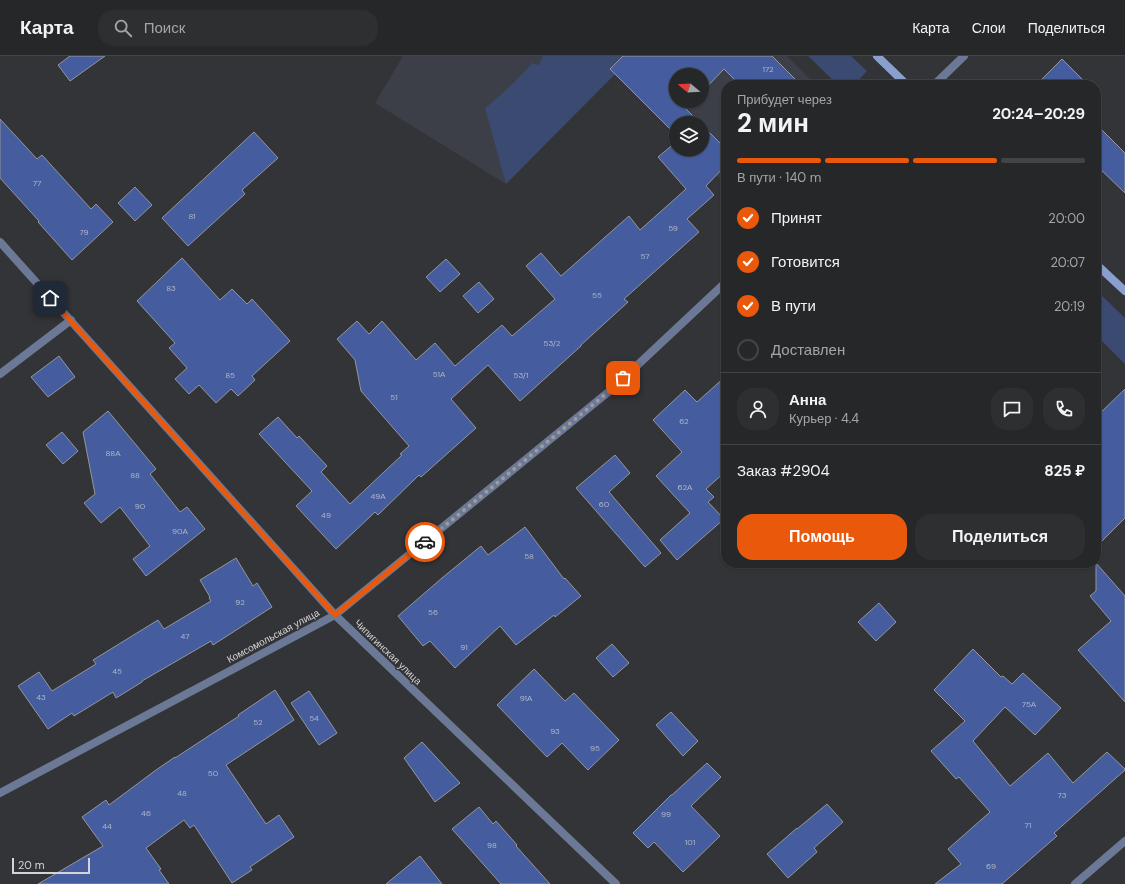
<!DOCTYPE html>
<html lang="ru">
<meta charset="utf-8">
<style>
body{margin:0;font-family:"DM Sans",sans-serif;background:#2e2f31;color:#f1f3f6;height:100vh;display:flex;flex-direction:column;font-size:15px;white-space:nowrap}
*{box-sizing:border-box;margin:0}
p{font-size:13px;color:#a4a5a8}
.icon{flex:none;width:22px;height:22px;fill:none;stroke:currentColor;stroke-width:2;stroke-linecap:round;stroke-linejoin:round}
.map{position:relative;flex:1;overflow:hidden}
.sheet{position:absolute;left:721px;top:24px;width:380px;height:488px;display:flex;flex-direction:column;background:#262729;border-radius:16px;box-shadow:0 1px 3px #0004,0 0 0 1px #424446}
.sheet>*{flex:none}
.needle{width:26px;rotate:288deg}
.fabs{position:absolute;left:669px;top:12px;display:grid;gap:8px}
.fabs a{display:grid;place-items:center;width:40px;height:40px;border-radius:50%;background:#262729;box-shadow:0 1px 3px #0004,0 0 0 1px #424446;font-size:20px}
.scale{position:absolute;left:12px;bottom:10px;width:78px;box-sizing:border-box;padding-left:4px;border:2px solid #d4d4d6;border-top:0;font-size:11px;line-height:14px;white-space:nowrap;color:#d4d4d6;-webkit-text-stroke:3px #333437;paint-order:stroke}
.pin{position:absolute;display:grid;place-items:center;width:34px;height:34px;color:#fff;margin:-17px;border-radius:8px;box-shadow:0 2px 6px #0006}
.courier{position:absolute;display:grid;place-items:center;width:40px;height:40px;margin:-20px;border:3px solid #ea580c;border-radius:50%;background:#fff;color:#222;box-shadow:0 1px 5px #0007}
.overview em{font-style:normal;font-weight:700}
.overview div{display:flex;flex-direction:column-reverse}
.overview{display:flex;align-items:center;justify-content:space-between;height:68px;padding:0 16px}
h1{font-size:26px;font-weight:700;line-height:30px}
.bar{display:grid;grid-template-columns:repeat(4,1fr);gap:6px 4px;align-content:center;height:48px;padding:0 16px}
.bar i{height:5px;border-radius:3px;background:#424446}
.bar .on{background:#ea580c}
.bar p{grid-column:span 4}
.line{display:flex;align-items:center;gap:10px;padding:0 16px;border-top:1px solid #424446}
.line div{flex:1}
.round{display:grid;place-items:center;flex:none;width:42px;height:42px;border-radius:16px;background:#2e2f31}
ol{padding:0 16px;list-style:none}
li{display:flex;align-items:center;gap:12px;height:44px}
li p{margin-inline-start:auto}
li .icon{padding:4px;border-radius:50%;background:#ea580c;color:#fff;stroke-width:4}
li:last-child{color:#a4a5a8}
li i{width:22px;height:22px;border:2px solid #424446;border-radius:50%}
.cta{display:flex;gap:8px;margin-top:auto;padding:8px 16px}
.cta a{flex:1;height:46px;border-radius:16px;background:#ea580c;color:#fff;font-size:16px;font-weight:700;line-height:46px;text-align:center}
.cta a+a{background:#2e2f31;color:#f1f3f6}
header{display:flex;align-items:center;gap:24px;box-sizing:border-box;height:56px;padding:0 20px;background:#262729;border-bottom:1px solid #424446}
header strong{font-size:19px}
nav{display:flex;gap:22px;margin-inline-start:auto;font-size:14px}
.search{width:280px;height:36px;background:#2e2f31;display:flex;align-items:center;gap:10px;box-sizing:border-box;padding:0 14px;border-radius:16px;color:#a4a5a8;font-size:15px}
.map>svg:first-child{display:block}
.built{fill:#3c3f47;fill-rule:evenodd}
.green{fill:#3b4a70}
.building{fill:#455d9e;stroke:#959699}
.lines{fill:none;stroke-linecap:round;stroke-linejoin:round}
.minor{stroke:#6c7996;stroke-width:8}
.secondary{stroke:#8b9fce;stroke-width:8}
.done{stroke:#9c9c9e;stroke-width:4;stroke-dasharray:0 7.2}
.route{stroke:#ea580c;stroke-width:5}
.labels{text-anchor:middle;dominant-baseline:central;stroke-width:3;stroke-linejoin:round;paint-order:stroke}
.number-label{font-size:8px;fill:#b0b6c8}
.street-label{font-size:10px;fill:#d4d4d6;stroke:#333437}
</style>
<header>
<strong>Карта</strong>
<div class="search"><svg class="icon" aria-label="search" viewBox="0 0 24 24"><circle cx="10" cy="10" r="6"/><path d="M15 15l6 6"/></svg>Поиск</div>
<nav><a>Карта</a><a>Слои</a><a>Поделиться</a></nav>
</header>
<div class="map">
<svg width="1125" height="828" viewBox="0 0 1125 828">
<rect width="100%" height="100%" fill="#333437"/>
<path class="built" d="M 403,0 L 787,0 L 816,29 L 726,29 L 726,129 L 690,93 L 702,93 L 702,67 L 676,67 L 615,18 L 506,128 L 375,47 ZM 676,19 L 702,19 L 702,45 L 676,45 Z"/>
<path class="green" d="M 543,0 L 623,0 L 610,13 L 615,18 L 506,128 L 485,52 C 502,38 518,24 532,7 L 539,9 Z
M 808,0 L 851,0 L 867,15 L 854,29 L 838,29 Z
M 1096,234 L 1125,262 L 1125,308 L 1096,279 Z"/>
<path class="building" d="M 70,0 L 105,0 L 70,25 L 58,9 Z
M 623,0 L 772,0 L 801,29 L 740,29 L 724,13 L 702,36 L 702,19 L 676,19 L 676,45 L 693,45 L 686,53 L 700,67 L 676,67 L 676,79 L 610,13 Z
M 1062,3 L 1088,29 L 1036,29 Z
M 0,63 L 37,103 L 42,99 L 91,153 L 96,148 L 113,166 L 72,204 L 38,166 L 39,165 L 0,122 Z
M 1096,68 L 1125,97 L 1125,137 L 1096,109 Z
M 702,69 L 726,93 L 726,109 L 706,130 L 714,139 L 687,163 L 699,176 L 624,243 L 628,246 L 581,289 L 581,290 L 520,345 L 488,309 L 451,343 L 476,372 L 421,421 L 419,419 L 378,459 L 375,456 L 336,493 L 296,450 L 312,435 L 259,378 L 278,361 L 297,382 L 299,380 L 327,410 L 321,416 L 350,448 L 402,399 L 400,398 L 409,390 L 361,335 L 355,304 L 337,283 L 357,265 L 369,278 L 382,265 L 416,304 L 435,287 L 455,310 L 502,269 L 512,280 L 555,243 L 526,210 L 541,197 L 561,220 L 629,160 L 640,174 L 686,133 L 658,101 L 676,86 L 676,93 L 702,93 Z
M 254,76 L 278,102 L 242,134 L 245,138 L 188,190 L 162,162 Z
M 135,131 L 152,149 L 135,165 L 118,147 Z
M 182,202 L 220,244 L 232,233 L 247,248 L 252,243 L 290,285 L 252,320 L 255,324 L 238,340 L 231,333 L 216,347 L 199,329 L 189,338 L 175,323 L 187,312 L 169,292 L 175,287 L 137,245 Z
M 446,203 L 460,218 L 440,236 L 426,221 Z
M 479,226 L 494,243 L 478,257 L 463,240 Z
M 59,300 L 75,321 L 48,341 L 31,321 Z
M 726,320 L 726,415 L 706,433 L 714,441 L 708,446 L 724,463 L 677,504 L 660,484 L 690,457 L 656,420 L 682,396 L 653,364 L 685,334 L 697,346 Z
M 1125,333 L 1125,462 L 1096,491 L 1096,361 Z
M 108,355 L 156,413 L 150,418 L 180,456 L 187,451 L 205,473 L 146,520 L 133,503 L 150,490 L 120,451 L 101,467 L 84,447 L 95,438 L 83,376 Z
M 62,376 L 78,395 L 63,408 L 46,389 Z
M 615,399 L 630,417 L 609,436 L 661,497 L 645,511 L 576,432 Z
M 525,471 L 564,523 L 565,522 L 581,540 L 555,561 L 554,559 L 516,589 L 500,570 L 455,612 L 430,585 L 423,590 L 398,560 L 442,522 L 481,490 L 488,499 Z
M 236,502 L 253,530 L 257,527 L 272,551 L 213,589 L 211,585 L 142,625 L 142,626 L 116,642 L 113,636 L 74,660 L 72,657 L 48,673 L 18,630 L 39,616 L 52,635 L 96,608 L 93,604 L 158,564 L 164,573 L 211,545 L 209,542 L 210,541 L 200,524 Z
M 1096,507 L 1125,540 L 1125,646 L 1078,594 L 1111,565 L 1090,540 L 1096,535 Z
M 879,547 L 896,566 L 876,585 L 858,566 Z
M 612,588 L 629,607 L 613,621 L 596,602 Z
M 973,593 L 1001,621 L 1003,620 L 1012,628 L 1023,617 L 1061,652 L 1035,679 L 1005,651 L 973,685 L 1010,730 L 1048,697 L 1073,727 L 1107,696 L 1125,713 L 1125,714 L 1054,777 L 1057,780 L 1002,828 L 935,828 L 961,808 L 948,793 L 990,756 L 959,721 L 956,723 L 931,695 L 965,665 L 934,634 Z
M 534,613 L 565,645 L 574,637 L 619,684 L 588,714 L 562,687 L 547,701 L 497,649 Z
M 275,634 L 294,664 L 226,709 L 266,768 L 279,759 L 294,781 L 250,811 L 252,814 L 232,827 L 194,769 L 190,772 L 184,764 L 146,792 L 161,813 L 159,814 L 169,828 L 38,828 L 103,790 L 82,761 L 106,744 L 109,749 L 156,714 L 175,701 L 175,702 L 239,660 L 238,659 Z
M 309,635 L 337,677 L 319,689 L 291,647 Z
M 671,656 L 698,685 L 683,700 L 656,669 Z
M 422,686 L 460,727 L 435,746 L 404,702 Z
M 707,707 L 721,721 L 691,750 L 720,780 L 683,816 L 654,786 L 648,792 L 633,777 L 671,739 L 672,739 Z
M 827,748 L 843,766 L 814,792 L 817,796 L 788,822 L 767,798 L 797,772 L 797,773 Z
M 479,751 L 493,768 L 496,765 L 517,789 L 516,790 L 550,828 L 501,828 L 452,773 Z
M 420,800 L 442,828 L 386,828 Z"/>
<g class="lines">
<path class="minor" d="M 934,29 L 964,0
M 0,186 L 335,559 L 616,828
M 0,318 L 71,264
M 0,737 L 335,559 L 612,333 L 726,226
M 1075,828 L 1125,785"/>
<path class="secondary" d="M 877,0 L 907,29
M 1096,208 L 1125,235"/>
</g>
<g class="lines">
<path class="done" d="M 425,486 L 612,333 L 623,322"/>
<path class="route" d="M 50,242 L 335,559 L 425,486"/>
</g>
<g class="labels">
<g class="number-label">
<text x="768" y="13">172</text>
<text x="37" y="127">77</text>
<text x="192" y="160">81</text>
<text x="673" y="172">59</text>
<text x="84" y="176">79</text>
<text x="645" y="200">57</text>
<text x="171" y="232">83</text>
<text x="597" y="239">55</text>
<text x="552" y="287">53/2</text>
<text x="439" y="318">51А</text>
<text x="230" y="319">85</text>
<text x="521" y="319">53/1</text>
<text x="394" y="341">51</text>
<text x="684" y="365">62</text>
<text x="113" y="397">88А</text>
<text x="135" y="419">88</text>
<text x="685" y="431">62А</text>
<text x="378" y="440">49А</text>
<text x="604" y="448">60</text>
<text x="140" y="450">90</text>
<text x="326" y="459">49</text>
<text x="180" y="475">90А</text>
<text x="529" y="500">58</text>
<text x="240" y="546">92</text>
<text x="433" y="556">56</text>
<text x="185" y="580">47</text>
<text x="464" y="591">91</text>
<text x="117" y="615">45</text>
<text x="41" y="641">43</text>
<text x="526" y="642">91А</text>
<text x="1029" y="648">75А</text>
<text x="314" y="662">54</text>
<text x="258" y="666">52</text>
<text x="555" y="675">93</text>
<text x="595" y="692">95</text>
<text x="213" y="717">50</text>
<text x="182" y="737">48</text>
<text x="1062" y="739">73</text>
<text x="146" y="757">46</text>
<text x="666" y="758">99</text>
<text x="1028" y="769">71</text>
<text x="107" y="770">44</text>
<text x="690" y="786">101</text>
<text x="492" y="789">98</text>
<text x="991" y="810">69</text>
</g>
<g class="street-label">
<text transform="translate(273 580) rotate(-28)">Комсомольская улица</text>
<text transform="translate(388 596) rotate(44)">Чипигинская улица</text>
</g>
</g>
</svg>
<div class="fabs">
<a><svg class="needle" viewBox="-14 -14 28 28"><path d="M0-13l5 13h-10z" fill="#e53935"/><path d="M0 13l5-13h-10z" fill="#a4a5a8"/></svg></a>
<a><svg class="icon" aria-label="layers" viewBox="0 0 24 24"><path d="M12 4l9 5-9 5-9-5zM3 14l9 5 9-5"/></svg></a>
</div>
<div class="scale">20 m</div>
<div class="pin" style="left:623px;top:322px;background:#ea580c"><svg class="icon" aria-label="bag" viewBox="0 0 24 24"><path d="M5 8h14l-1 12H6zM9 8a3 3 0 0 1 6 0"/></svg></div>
<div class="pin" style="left:50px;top:242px;background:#1f2937"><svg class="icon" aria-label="home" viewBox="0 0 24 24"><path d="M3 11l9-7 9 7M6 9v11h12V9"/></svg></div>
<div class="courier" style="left:425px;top:486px"><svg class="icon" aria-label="car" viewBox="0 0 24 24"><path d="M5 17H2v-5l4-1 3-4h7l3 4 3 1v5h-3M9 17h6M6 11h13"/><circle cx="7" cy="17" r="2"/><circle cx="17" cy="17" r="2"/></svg></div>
<section class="sheet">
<div class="overview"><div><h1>2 мин</h1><p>Прибудет через</p></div><em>20:24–20:29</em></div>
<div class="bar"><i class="on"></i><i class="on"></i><i class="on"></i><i></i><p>В пути · 140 m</p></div>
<ol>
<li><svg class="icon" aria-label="check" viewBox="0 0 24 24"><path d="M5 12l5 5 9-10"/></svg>Принят<p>20:00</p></li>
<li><svg class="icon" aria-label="check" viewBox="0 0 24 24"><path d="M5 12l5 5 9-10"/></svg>Готовится<p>20:07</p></li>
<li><svg class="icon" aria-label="check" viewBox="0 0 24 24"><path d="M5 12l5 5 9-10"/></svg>В пути<p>20:19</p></li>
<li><i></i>Доставлен</li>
</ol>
<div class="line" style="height:72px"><a class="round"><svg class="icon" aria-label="person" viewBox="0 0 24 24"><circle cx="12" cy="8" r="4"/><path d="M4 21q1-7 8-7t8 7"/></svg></a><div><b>Анна</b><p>Курьер · 4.4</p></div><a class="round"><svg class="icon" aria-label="chat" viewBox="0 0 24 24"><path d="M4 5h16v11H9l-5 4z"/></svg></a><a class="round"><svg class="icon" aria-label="phone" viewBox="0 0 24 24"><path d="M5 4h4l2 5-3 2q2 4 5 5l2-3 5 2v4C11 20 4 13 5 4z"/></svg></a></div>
<div class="line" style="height:52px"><div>Заказ #2904</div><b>825 ₽</b></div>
<div class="cta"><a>Помощь</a><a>Поделиться</a></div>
</section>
</div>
